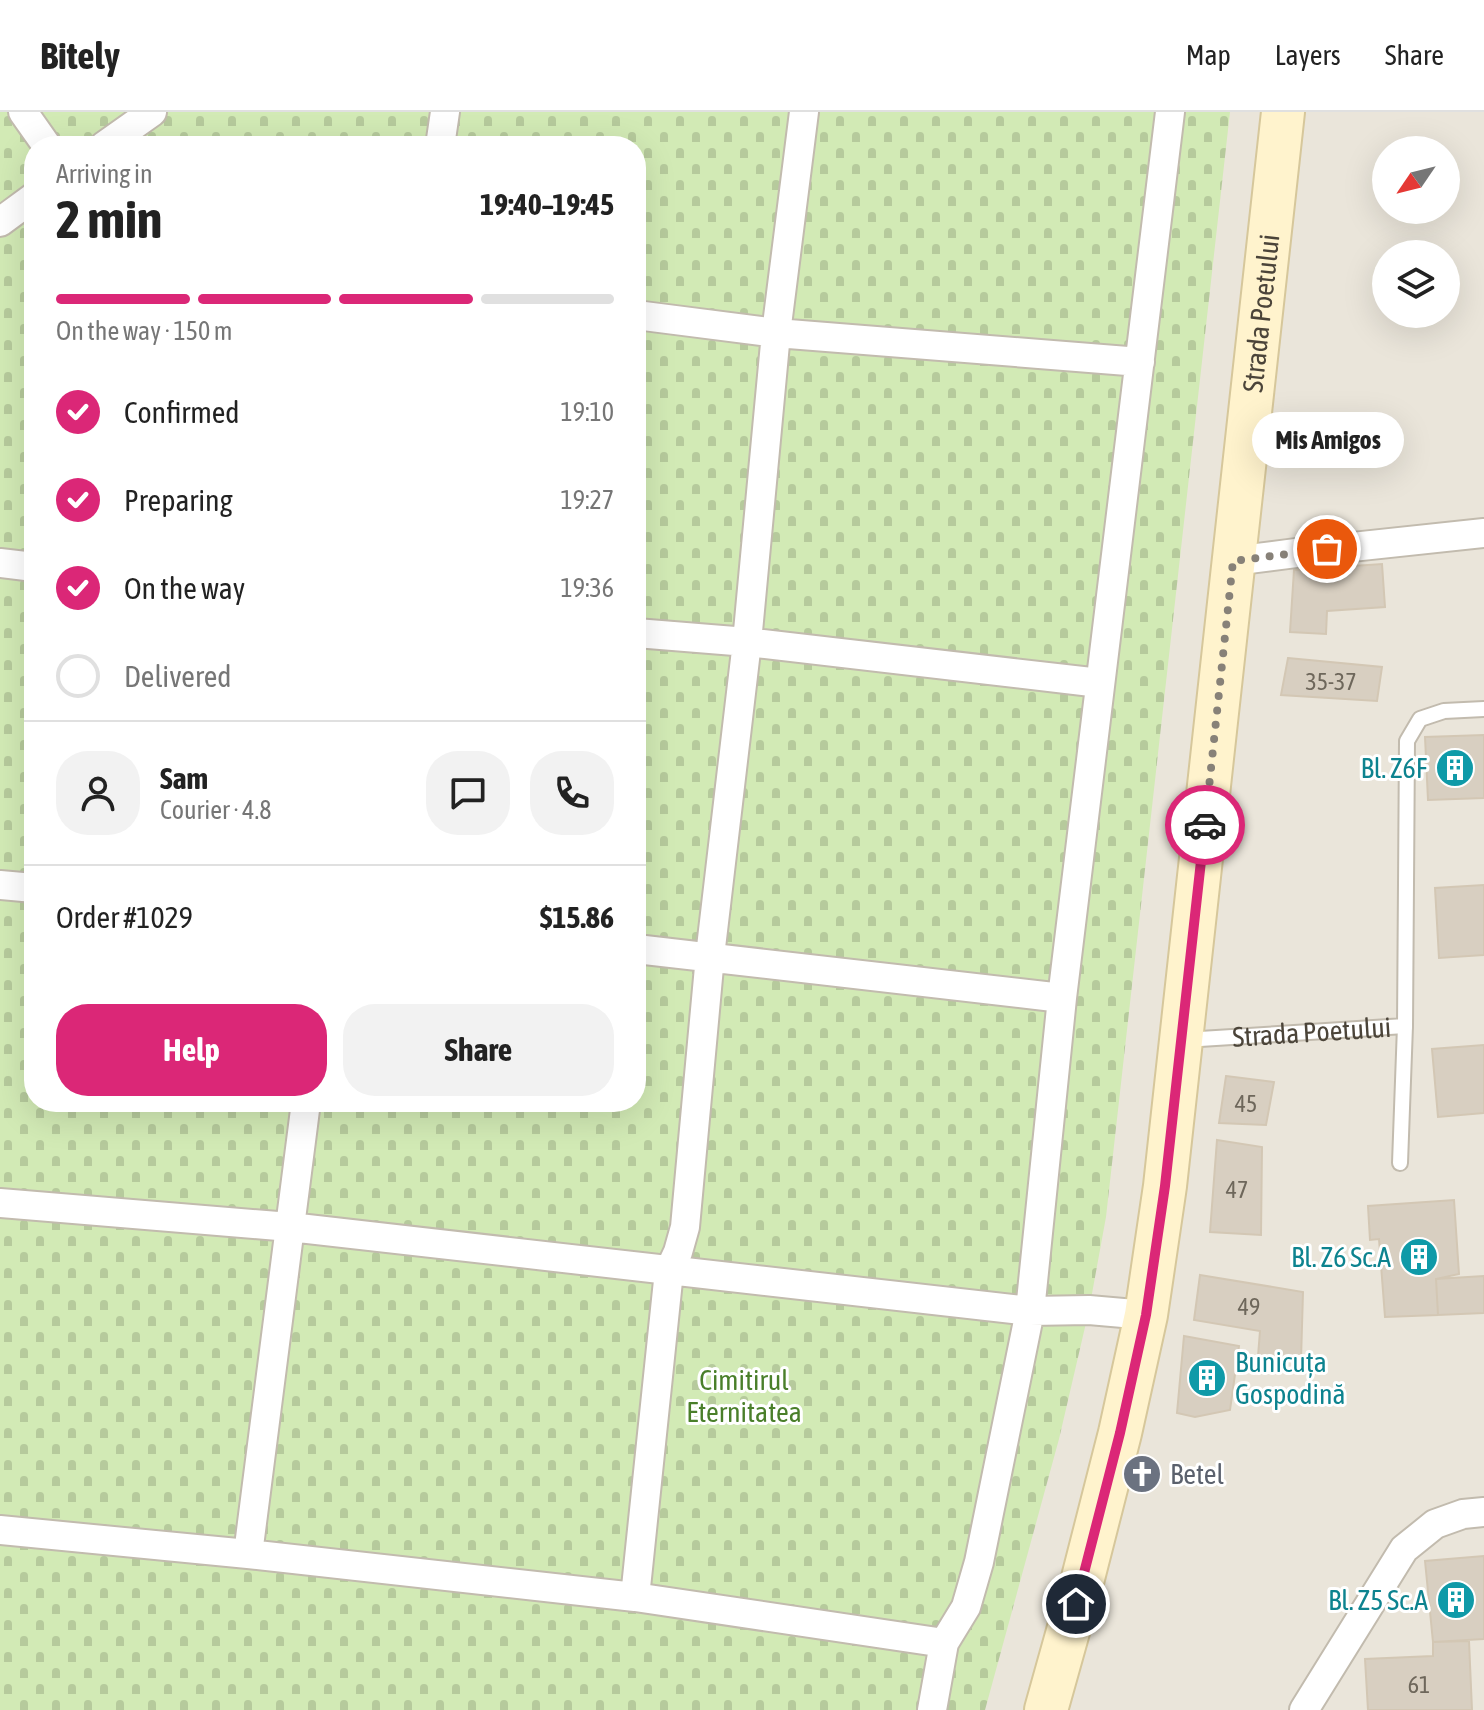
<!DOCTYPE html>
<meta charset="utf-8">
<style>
body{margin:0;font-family:"Asap Condensed",sans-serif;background:#f2f2f2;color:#222;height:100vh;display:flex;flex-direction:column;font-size:30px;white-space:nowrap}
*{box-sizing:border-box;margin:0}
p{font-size:26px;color:#767676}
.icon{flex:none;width:44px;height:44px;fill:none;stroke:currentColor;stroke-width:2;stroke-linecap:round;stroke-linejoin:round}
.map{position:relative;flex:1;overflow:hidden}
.panel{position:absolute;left:24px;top:24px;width:622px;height:976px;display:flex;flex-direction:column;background:#fff;border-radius:32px;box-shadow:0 8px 32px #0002}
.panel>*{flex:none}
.needle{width:52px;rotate:235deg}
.buttons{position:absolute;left:1372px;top:24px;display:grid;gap:16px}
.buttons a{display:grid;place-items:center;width:88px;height:88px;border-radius:50%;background:#fff;box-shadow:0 8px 32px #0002;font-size:40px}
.pin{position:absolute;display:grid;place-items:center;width:68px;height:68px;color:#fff;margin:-34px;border:4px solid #fff;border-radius:50%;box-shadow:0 2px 8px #0007}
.courier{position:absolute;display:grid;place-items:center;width:80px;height:80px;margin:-40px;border:6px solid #db2777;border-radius:50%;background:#fff;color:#222;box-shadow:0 2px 10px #0007}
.bubble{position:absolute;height:56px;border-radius:28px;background:#fff;box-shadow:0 8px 32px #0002;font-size:26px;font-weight:700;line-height:56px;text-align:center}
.summary em{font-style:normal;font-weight:700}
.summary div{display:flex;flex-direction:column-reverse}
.summary{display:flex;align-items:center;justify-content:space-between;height:136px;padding:0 32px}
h1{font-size:52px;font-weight:700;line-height:60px}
.bar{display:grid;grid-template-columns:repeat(4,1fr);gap:12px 8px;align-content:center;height:96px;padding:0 32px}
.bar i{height:10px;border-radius:6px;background:#e0e0e0}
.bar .current{background:#db2777}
.bar p{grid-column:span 4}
.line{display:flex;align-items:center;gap:20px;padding:0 32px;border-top:2px solid #e0e0e0}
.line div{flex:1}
.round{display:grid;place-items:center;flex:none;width:84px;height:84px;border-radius:32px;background:#f2f2f2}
ol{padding:0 32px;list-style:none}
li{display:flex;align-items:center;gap:24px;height:88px}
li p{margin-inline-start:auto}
li .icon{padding:8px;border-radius:50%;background:#db2777;color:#fff;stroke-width:4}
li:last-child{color:#767676}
li i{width:44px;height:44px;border:4px solid #e0e0e0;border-radius:50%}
.action{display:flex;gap:16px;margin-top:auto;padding:16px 32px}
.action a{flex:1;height:92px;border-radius:32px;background:#db2777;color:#fff;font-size:32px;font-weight:700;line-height:92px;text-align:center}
.action a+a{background:#f2f2f2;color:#222}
header{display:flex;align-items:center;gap:48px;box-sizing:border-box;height:112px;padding:0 40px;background:#fff;border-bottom:2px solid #e0e0e0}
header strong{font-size:38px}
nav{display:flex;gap:44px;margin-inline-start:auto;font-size:28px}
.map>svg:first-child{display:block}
.residential{fill:#eae5da;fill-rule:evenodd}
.cemetery{fill:url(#cemetery-stones);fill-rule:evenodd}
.building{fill:#d8cfc1;stroke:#d3c7b4;stroke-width:2}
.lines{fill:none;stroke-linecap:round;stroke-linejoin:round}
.lane-casing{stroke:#c2bbae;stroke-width:18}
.street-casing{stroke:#c2bbae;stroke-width:32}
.secondary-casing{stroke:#d6c79b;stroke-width:46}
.lane{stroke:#fff;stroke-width:14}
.street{stroke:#fff;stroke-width:28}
.secondary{stroke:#fff3cd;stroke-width:42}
.done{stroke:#878178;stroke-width:8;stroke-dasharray:0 14.4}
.route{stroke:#db2777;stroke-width:10}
.labels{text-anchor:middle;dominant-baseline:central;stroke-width:6;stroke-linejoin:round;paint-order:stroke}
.number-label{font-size:24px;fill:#6e675b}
.street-label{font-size:28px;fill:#4b4439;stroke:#fff}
.culture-label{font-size:28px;fill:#0d838f;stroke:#fff;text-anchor:end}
.park-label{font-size:28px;fill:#4a7f2a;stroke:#fff}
.worship-label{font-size:28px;fill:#5b616d;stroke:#fff;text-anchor:start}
</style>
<header>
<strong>Bitely</strong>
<nav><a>Map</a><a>Layers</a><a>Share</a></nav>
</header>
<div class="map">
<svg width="1484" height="1598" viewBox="0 0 1484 1598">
<defs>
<pattern id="cemetery-stones" width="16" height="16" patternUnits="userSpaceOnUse" patternTransform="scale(2)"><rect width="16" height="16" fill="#d2eab5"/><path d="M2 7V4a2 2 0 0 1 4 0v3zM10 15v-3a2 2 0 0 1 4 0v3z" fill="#b6ca9c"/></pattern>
</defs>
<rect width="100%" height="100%" fill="#f6f3ec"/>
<path class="residential" d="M 0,0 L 1484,0 L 1484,1598 L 0,1598 ZM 34,34 L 636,34 L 636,990 L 34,990 ZM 1386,38 L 1446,38 L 1446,98 L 1386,98 ZM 1386,142 L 1446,142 L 1446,202 L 1386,202 Z"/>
<path class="cemetery" d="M 0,0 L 1230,0 L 1106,1105 L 1089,1198 L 1059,1327 L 985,1598 L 0,1598 ZM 34,34 L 636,34 L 636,990 L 34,990 Z"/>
<path class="building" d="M 1382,452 L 1385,495 L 1327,499 L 1326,522 L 1290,520 L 1294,458 Z
M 1288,546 L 1382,555 L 1377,589 L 1281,583 Z
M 1484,623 L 1484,686 L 1428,688 L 1425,625 Z
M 1484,773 L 1484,843 L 1439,846 L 1435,776 Z
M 1484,933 L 1484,1001 L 1438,1005 L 1432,937 Z
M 1226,964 L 1274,970 L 1266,1013 L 1219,1011 Z
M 1217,1028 L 1262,1035 L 1261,1123 L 1210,1120 Z
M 1454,1088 L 1459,1162 L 1436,1167 L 1438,1203 L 1385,1205 L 1379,1127 L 1370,1128 L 1368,1094 Z
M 1200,1163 L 1303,1180 L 1301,1248 L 1258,1244 L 1260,1219 L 1194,1208 Z
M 1484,1164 L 1484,1201 L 1438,1203 L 1436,1167 Z
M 1184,1224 L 1239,1234 L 1230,1298 L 1195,1305 L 1177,1301 Z
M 1484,1444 L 1484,1527 L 1433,1530 L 1425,1449 Z
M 1469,1529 L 1472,1598 L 1368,1598 L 1365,1547 L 1433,1544 L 1433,1530 Z"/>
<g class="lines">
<defs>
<g id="lane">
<path id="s1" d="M 1184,928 L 1405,914 L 1407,629 L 1420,607 L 1444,599 L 1484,597"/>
<path d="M 1400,1051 L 1405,914"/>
</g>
<path id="street" d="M 23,0 L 47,34
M 104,34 L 152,0
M 440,34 L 445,0
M 0,110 L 34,85
M 636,203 L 776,221 L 1140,250
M 1233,449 L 1296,441 L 1484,421
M 0,451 L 34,455
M 636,521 L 747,530 L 1100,571
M 0,773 L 34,776
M 636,837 L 1062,886
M 0,1091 L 290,1115 L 1030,1199 L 1089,1198 L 1146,1203
M 0,1418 L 248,1442 L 635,1485 L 944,1531 L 966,1495 L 979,1450 L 1030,1199 L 1062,886 L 1170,0
M 248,1442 L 306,990
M 635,1485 L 669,1159 L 678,1140 L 685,1115 L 710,844 L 747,530 L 776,221 L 804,0
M 932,1598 L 944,1531
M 1304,1598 L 1404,1437 L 1435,1412 L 1463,1402 L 1484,1400"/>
<g id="secondary">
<path id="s2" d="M 1046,1598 L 1083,1466 L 1120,1321 L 1146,1203 L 1165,1074 L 1283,0"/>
</g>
</defs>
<use href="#lane" class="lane-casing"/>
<use href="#street" class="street-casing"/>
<use href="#secondary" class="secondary-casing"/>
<use href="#lane" class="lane"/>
<use href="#street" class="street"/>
<use href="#secondary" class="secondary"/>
</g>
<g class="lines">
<path class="done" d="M 1205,713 L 1233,449 L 1327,437"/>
<path class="route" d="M 1076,1492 L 1120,1321 L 1146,1203 L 1165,1074 L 1205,713"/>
</g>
<defs>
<symbol id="building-disc" viewBox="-11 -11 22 22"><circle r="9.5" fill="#0f9aa8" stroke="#fff"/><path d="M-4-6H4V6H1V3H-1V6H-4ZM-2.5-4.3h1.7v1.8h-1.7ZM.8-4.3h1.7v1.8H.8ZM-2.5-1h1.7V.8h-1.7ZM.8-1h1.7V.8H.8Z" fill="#fff"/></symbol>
<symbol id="church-disc" viewBox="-11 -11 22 22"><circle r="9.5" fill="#6b7280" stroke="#fff"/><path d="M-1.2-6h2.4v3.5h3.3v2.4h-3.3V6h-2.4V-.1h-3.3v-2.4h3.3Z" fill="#fff"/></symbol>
</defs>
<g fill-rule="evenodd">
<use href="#building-disc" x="1433" y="634" width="44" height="44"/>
<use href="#building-disc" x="1397" y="1123" width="44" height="44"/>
<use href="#building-disc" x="1185" y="1244" width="44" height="44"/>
<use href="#church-disc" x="1120" y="1340" width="44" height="44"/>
<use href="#building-disc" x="1434" y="1466" width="44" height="44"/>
</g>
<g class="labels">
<g class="number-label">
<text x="1331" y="569">35-37</text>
<text x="1246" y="991">45</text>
<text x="1237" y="1077">47</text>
<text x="1249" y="1194">49</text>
<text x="1419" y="1572">61</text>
</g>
<g class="street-label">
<text stroke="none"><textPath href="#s2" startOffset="1416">Strada Poetului</textPath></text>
<text stroke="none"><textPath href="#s1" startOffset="128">Strada Poetului</textPath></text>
</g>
<g class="culture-label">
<text x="1427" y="656">Bl. Z6F</text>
<text x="1391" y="1145">Bl. Z6 Sc.A</text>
<text x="1235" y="1250" text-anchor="start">Bunicuța<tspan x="1235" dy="32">Gospodină</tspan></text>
<text x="1428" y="1488">Bl. Z5 Sc.A</text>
</g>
<g class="park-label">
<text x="744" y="1268">Cimitirul<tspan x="744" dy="32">Eternitatea</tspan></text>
</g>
<g class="worship-label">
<text x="1170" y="1362">Betel</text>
</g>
</g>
</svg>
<div class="buttons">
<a><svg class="needle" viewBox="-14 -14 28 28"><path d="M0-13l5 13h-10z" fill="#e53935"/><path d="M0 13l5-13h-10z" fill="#767676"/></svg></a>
<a><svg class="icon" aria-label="layers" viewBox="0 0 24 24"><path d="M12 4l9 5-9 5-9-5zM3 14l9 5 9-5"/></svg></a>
</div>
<div class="pin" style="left:1327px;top:437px;background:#ea580c"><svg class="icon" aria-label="bag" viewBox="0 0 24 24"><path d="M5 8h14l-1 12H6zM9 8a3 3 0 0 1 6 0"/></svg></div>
<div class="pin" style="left:1076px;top:1492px;background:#1f2937"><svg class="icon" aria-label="home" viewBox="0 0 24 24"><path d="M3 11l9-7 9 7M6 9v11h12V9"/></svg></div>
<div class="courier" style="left:1205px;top:713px"><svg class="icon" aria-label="car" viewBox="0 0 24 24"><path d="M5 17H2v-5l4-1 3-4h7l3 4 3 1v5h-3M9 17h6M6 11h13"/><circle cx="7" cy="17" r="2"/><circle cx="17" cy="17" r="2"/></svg></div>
<div class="bubble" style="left:1252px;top:300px;width:152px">Mis Amigos</div>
<section class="panel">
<div class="summary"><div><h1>2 min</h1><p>Arriving in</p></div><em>19:40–19:45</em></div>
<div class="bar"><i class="current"></i><i class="current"></i><i class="current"></i><i></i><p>On the way · 150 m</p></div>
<ol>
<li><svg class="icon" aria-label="check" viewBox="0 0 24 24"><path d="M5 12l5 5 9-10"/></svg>Confirmed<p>19:10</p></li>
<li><svg class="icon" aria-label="check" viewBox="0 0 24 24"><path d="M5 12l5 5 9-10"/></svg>Preparing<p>19:27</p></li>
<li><svg class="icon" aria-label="check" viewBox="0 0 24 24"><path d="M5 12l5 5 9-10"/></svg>On the way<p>19:36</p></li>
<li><i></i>Delivered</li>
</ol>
<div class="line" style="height:144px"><a class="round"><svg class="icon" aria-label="person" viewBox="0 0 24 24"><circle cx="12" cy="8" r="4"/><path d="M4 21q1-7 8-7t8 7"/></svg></a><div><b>Sam</b><p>Courier · 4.8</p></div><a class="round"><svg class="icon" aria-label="chat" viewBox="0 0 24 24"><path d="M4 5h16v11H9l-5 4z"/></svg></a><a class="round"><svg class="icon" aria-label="phone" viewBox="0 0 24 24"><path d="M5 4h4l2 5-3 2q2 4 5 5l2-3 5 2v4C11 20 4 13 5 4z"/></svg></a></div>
<div class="line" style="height:104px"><div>Order #1029</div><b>$15.86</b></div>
<div class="action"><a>Help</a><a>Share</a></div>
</section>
</div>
